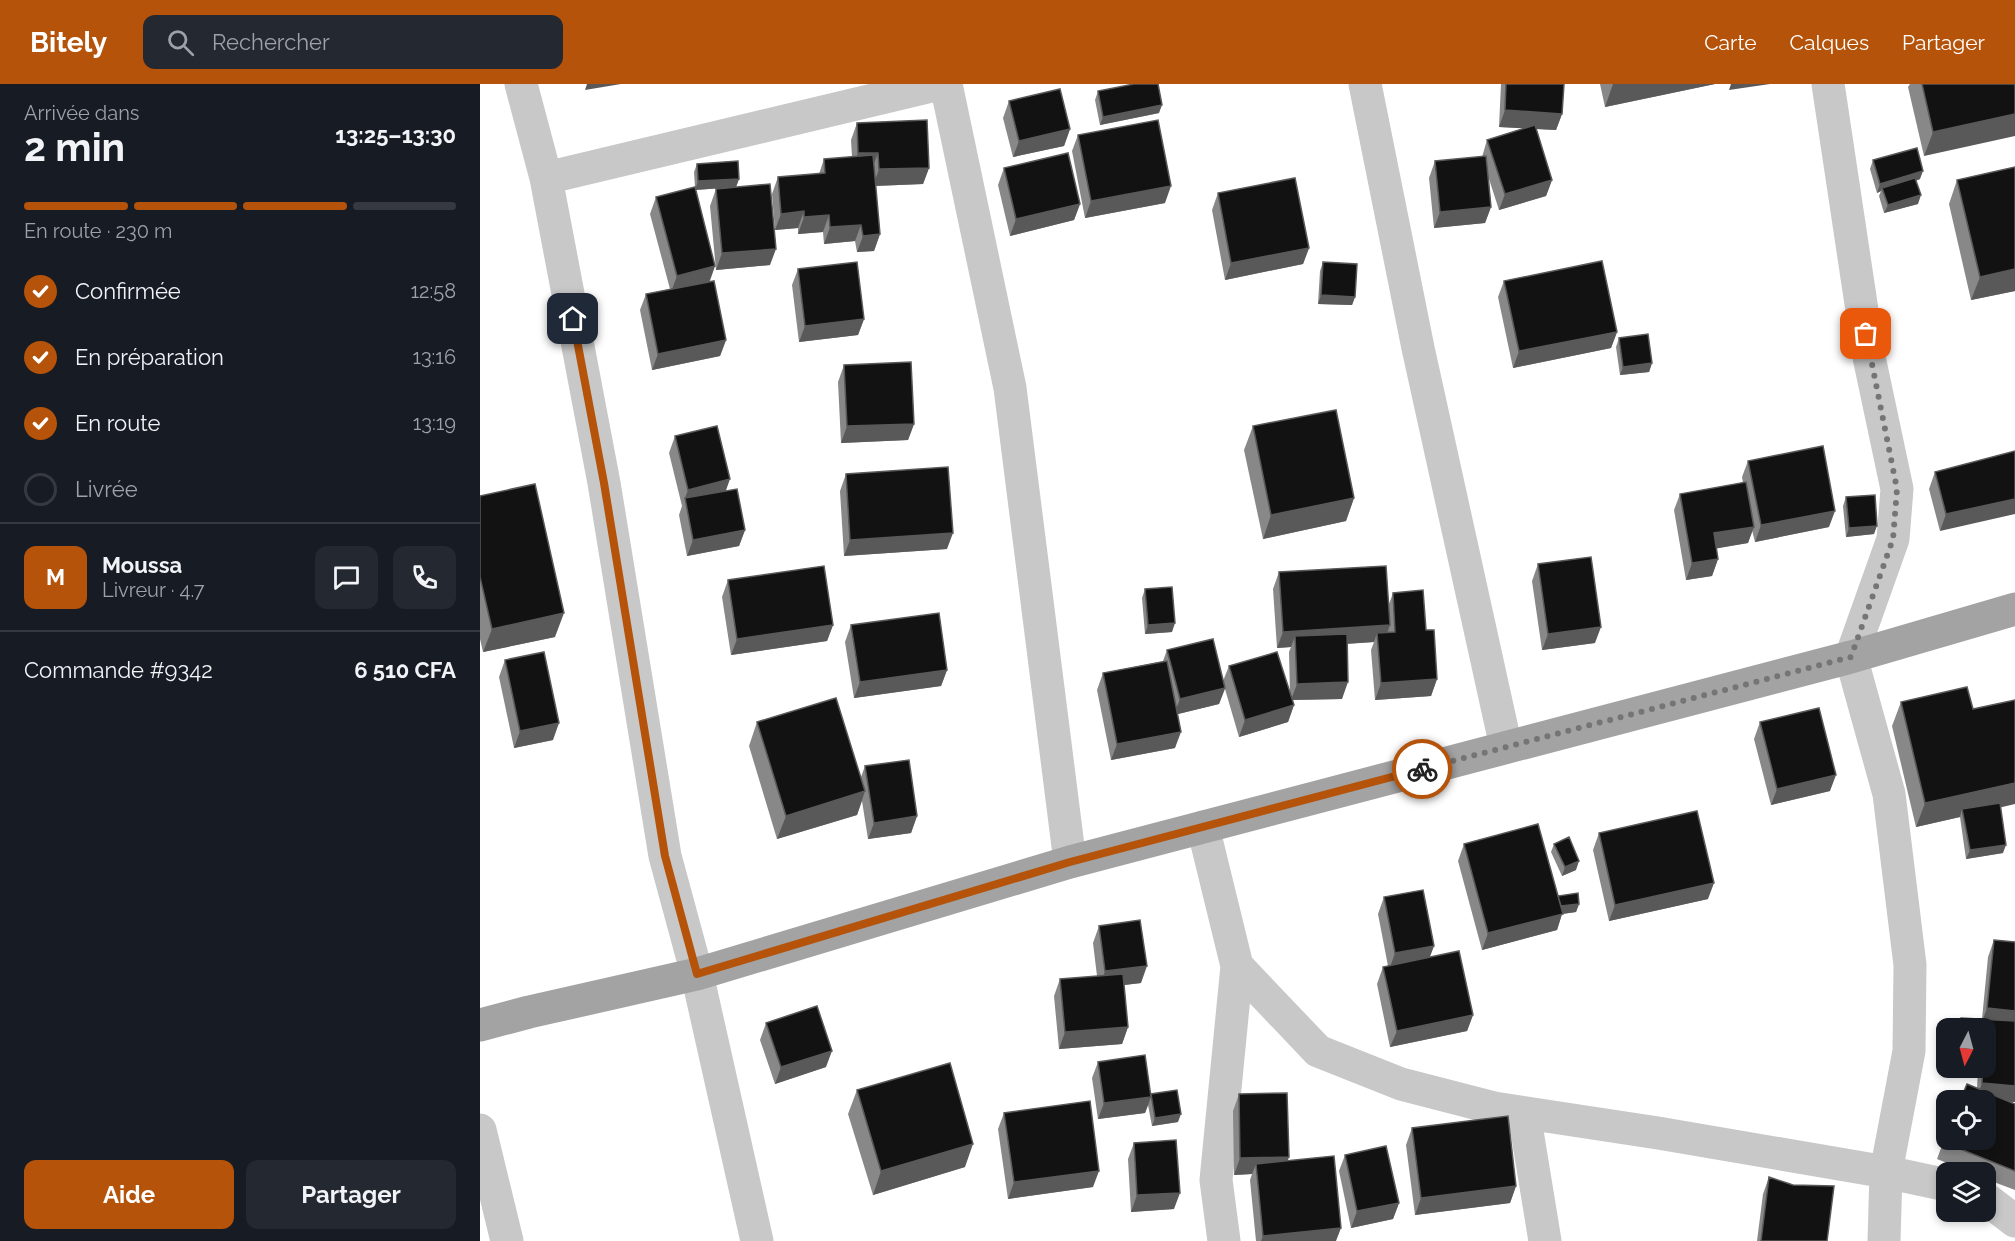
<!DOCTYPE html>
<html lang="fr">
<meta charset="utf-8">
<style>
body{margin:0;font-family:Raleway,sans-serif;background:#242831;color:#f1f3f6;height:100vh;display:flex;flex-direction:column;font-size:22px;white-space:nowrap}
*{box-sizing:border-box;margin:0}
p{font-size:20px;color:#9ea1a6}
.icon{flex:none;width:33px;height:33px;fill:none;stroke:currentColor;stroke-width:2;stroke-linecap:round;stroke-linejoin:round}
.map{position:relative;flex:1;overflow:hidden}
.sheet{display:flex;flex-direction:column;background:#171b24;width:480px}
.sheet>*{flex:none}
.needle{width:39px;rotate:186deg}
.tools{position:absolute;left:1456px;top:934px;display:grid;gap:12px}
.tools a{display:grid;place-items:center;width:60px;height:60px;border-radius:12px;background:#171b24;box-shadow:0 3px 9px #0003;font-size:30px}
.pin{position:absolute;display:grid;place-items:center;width:51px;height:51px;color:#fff;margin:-26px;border-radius:12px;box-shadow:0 3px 9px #0006}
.courier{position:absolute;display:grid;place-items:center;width:60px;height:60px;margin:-30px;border:4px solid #b45309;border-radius:50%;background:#fff;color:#222;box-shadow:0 2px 8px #0007}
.headline em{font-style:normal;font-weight:700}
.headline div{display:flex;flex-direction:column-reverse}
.headline{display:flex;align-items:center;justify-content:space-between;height:102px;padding:0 24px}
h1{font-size:39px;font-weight:700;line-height:45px}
.bar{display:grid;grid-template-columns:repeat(4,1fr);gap:9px 6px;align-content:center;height:72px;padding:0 24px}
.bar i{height:8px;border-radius:4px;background:#363941}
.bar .active{background:#b45309}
.bar p{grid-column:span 4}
.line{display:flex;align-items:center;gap:15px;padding:0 24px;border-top:2px solid #363941}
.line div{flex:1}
.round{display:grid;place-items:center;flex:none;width:63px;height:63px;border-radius:12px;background:#242831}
ol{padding:0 24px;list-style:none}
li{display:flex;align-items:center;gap:18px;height:66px}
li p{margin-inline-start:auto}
li .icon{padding:6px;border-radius:50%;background:#b45309;color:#fff;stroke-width:4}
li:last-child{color:#9ea1a6}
li i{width:33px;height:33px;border:3px solid #363941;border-radius:50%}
.primary-button{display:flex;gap:12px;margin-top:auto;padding:12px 24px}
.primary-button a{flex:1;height:69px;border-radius:12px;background:#b45309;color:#fff;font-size:24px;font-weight:700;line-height:69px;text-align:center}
.primary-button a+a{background:#242831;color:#f1f3f6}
header{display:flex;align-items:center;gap:36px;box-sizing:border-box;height:84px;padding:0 30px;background:#b45309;color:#fff}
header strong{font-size:28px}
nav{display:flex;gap:33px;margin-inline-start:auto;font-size:21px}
.search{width:420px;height:54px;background:#242831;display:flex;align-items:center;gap:15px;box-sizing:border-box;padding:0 21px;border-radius:12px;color:#9ea1a6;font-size:22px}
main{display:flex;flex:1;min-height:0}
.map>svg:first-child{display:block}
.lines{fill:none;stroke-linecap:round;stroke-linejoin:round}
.minor{stroke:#c8c8c8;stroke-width:33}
.major{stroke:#a3a3a3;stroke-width:33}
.wall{fill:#888}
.shaded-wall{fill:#595959}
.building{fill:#121212;stroke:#595959;stroke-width:1.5}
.done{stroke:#757575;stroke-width:6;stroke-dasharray:0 10.8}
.route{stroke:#b45309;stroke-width:8}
</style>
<header>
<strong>Bitely</strong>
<div class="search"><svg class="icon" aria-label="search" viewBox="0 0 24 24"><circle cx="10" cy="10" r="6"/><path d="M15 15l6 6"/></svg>Rechercher</div>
<nav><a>Carte</a><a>Calques</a><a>Partager</a></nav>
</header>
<main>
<section class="sheet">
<div class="headline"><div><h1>2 min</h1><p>Arrivée dans</p></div><em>13:25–13:30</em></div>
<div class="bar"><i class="active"></i><i class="active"></i><i class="active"></i><i></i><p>En route · 230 m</p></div>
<ol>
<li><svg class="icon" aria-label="check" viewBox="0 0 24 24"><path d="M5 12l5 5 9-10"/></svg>Confirmée<p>12:58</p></li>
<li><svg class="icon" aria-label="check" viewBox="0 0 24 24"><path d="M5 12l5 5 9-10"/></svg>En préparation<p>13:16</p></li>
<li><svg class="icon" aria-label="check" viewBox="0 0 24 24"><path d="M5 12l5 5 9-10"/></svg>En route<p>13:19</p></li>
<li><i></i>Livrée</li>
</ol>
<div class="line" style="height:108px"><b class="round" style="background:#b45309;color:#fff">M</b><div><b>Moussa</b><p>Livreur · 4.7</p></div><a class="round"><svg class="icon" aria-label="chat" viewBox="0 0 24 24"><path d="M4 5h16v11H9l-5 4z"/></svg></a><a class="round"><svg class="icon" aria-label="phone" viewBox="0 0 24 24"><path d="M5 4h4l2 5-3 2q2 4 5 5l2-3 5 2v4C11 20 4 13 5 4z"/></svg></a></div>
<div class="line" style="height:78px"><div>Commande #9342</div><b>6 510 CFA</b></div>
<div class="primary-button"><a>Aide</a><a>Partager</a></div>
</section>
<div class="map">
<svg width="1535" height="1157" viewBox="0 0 1535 1157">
<rect width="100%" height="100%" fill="#fff"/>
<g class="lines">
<path class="minor" d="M 41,0 L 66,94 L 124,399 L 185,772 L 217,890 L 277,1157
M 466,0 L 530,304 L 590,778
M 885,0 L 938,264 L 1026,663
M 1348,0 L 1389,273 L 1417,405 L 1413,455 L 1371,573 L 1409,710 L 1430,881 L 1429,967 L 1406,1088 L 1404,1157
M 66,94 L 460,0
M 723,743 L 757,882 L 736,1096 L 744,1157
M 757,882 L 838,967 L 921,1000 L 1014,1024 L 1178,1049 L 1406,1088 L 1467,1101
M 1044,1029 L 1065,1157
M 0,1046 L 27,1157
M 1506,1115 L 1535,1137"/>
<path class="major" d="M 0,941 L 49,928 L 217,890 L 590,778 L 1371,573 L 1535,525"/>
</g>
<path class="wall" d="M 1021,0 L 1084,0 L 1082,30 L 1076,46 L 1056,45 L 1072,96 L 1066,112 L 1019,126 L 1009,95 L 1011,123 L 1005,139 L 954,144 L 949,94 L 955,77 L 1002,73 L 1007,56 L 1044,44 L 1019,43 Z
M 1120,0 L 1235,0 L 1125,23 Z
M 1430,0 L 1535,0 L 1444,72 L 1428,3 Z
M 618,7 L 679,29 L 620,41 L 615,16 Z
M 529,17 L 590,45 L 584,62 L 533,73 L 523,34 Z
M 377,39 L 449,84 L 443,100 L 395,102 L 400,150 L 394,167 L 377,168 L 375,157 L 344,160 L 343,148 L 318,150 L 318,144 L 295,146 L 292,110 L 298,93 L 339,90 L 344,75 L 372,73 L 371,56 Z
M 598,51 L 685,119 L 605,134 L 592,67 Z
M 1393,76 L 1440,95 L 1436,97 L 1438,120 L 1404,129 L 1399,112 L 1401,107 L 1397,109 L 1390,85 Z
M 217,80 L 259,95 L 256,103 L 215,106 L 235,182 L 230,197 L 246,256 L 240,272 L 172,286 L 160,226 L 166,210 L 190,205 L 170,130 L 176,113 L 215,103 L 214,88 Z
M 1535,83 L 1535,207 L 1491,216 L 1469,120 L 1477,96 Z
M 524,84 L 600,120 L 594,136 L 530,152 L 518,101 Z
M 236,105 L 290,181 L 236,186 L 230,122 Z
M 738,109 L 829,164 L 823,180 L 745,196 L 732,126 Z
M 843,178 L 875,213 L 872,221 L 838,220 L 840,187 Z
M 318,185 L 384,235 L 378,251 L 319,258 L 312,201 Z
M 1024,197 L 1137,248 L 1131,264 L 1033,284 L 1018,213 Z
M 1139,254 L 1172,279 L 1169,288 L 1140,291 L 1136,263 Z
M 364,281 L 434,340 L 428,356 L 361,359 L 358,298 Z
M 773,342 L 874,414 L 866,437 L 783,455 L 764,366 Z
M 195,352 L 246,407 L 265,446 L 259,462 L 207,472 L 199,431 L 202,422 L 189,369 Z
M 1535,367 L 1460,447 L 1449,405 L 1455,388 Z
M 1268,377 L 1349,443 L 1275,458 L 1272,446 L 1268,459 L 1236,464 L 1238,475 L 1232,492 L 1206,496 L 1194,426 L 1200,410 L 1263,399 L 1262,393 Z
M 366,390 L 467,465 L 364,472 L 360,407 Z
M 0,412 L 75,553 L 3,568 L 0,555 Z
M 1366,413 L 1394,450 L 1366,453 L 1363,422 Z
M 1058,480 L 1115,559 L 1062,566 L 1052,497 Z
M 799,488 L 909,520 L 913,509 L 946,546 L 957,595 L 951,612 L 895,616 L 891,566 L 894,558 L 867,560 L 862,615 L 812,616 L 814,621 L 808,638 L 759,653 L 745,605 L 739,620 L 698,630 L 695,664 L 631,676 L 617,606 L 623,589 L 683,577 L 687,566 L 743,597 L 749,582 L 810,611 L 809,568 L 811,563 L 797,564 L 793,505 Z
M 248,496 L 353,541 L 347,557 L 251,571 L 242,513 Z
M 665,505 L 692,548 L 665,550 L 662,514 Z
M 371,541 L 467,586 L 461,602 L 374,614 L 365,558 Z
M 25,576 L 73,656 L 34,664 L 19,593 Z
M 1421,618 L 1521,724 L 1523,769 L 1486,775 L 1480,733 L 1436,743 L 1412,642 Z
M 277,638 L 381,693 L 385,682 L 437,732 L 431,749 L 388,755 L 382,717 L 377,731 L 297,755 L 269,662 Z
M 1280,638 L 1350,707 L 1291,721 L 1274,655 Z
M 1119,749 L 1228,815 L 1129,837 L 1113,766 Z
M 984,760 L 1078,812 L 1099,820 L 1096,828 L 1082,830 L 1077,846 L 1002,866 L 978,777 Z
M 1074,760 L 1096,786 L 1082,792 L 1071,768 Z
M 904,813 L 954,862 L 949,873 L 993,931 L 987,947 L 910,963 L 897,900 L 903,883 L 908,882 L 898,830 Z
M 619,842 L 661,899 L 644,901 L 648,943 L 642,960 L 579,965 L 574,912 L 580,895 L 617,892 L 613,859 Z
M 1514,856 L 1535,858 L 1535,1018 L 1532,1018 L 1535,1020 L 1535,1106 L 1506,1095 L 1506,1089 L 1492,1089 L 1457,1075 L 1467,1048 L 1497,1004 L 1498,985 L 1489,984 L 1506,984 L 1506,945 L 1477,945 L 1481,934 L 1502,935 L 1508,873 Z
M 286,939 L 346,983 L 295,1000 L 280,956 Z
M 618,978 L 671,1010 L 698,1038 L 672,1042 L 668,1021 L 665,1029 L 618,1035 L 612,994 Z
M 377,1006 L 485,1083 L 393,1111 L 368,1030 Z
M 759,1010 L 809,1073 L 807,1077 L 856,1157 L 776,1157 L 770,1096 L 772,1090 L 754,1091 L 753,1027 Z
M 524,1029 L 613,1103 L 528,1115 L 518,1045 Z
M 932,1044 L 1036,1102 L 1030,1119 L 935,1131 L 926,1061 Z
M 654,1059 L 694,1125 L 651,1128 L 648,1075 Z
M 865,1071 L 919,1119 L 913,1135 L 871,1144 L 859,1087 Z
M 1289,1093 L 1347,1157 L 1277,1157 L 1283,1110 Z"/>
<path class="shaded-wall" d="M 107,0 L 141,0 L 105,6 Z
M 1133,0 L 1235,0 L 1125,23 Z
M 1251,0 L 1290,0 L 1249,6 Z
M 682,21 L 679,29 L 620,41 L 623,33 Z
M 1025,26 L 1082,30 L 1076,46 L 1019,43 Z
M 1535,30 L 1535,52 L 1444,72 L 1453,48 Z
M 590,45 L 584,62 L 533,73 L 539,57 Z
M 378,69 L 398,69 L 392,85 L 372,86 Z
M 449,84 L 443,100 L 393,102 L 399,85 Z
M 1443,87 L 1440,95 L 1403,107 L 1402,104 L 1401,107 L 1397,109 L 1400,100 Z
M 259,95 L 256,103 L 215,106 L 218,97 Z
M 1072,96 L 1066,112 L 1019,126 L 1025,110 Z
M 691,102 L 685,119 L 605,134 L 611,117 Z
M 1441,111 L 1438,120 L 1404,129 L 1408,121 Z
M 600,120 L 594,136 L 530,152 L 536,135 Z
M 1011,123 L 1005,139 L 954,144 L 960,128 Z
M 324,127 L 318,144 L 295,146 L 301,130 Z
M 349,131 L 343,148 L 318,150 L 324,133 Z
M 381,141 L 375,157 L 344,160 L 350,143 Z
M 400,150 L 394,167 L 377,168 L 383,152 Z
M 829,164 L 823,180 L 745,196 L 751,179 Z
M 296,165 L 290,181 L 236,186 L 242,169 Z
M 235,182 L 229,198 L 191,208 L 197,192 Z
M 1535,185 L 1535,207 L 1491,216 L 1500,193 Z
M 841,211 L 875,213 L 872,221 L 838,220 Z
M 384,235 L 378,251 L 319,258 L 325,242 Z
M 1137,248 L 1131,264 L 1033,284 L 1039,267 Z
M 246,256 L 240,272 L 172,286 L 178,270 Z
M 1172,279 L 1169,288 L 1140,291 L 1143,283 Z
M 434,340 L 428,356 L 361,359 L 367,342 Z
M 250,395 L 244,412 L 205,414 L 202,422 L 208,406 Z
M 874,414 L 866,437 L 783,455 L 791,431 Z
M 1535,415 L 1535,430 L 1460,447 L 1466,430 Z
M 1355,427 L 1349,443 L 1275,458 L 1281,441 Z
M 1397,442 L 1394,450 L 1366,453 L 1369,444 Z
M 1274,443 L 1268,459 L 1228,466 L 1234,449 Z
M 265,446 L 259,462 L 207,472 L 213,456 Z
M 473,449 L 467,465 L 364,472 L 370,456 Z
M 1238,475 L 1232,492 L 1206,496 L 1212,479 Z
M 84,529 L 75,553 L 3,568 L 12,545 Z
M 695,539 L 692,548 L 665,550 L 668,541 Z
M 353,541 L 347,557 L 251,571 L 257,555 Z
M 910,541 L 904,558 L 897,549 L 894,558 L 815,563 L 815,552 L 811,563 L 797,564 L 803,548 Z
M 1121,543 L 1115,559 L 1062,566 L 1068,550 Z
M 467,586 L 461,602 L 374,614 L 380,598 Z
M 957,595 L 951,612 L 895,616 L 901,599 Z
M 868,598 L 862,615 L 811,616 L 817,600 Z
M 745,604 L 739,620 L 694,631 L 700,615 Z
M 814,621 L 808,638 L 759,653 L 765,636 Z
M 79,639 L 73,656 L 34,664 L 40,647 Z
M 701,648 L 695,664 L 631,676 L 637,660 Z
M 1356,691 L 1350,707 L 1291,721 L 1297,705 Z
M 1535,699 L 1535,720 L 1484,732 L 1482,725 L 1480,733 L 1436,743 L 1445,719 Z
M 385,707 L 377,731 L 297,755 L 306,732 Z
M 437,732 L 431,749 L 388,755 L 394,739 Z
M 1526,761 L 1523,769 L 1486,775 L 1490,766 Z
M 1099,777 L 1096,786 L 1082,792 L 1085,783 Z
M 1234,799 L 1228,815 L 1129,837 L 1135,821 Z
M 1099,820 L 1096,828 L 1082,830 L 1077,846 L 1002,866 L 1008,849 L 1077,823 Z
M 954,862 L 948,878 L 909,886 L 915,869 Z
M 667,882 L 661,899 L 619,904 L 625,887 Z
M 1507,924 L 1535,927 L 1535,944 L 1501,941 Z
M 993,931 L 987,947 L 910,963 L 917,947 Z
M 648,943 L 642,960 L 579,965 L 585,948 Z
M 352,967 L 346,983 L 295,1000 L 301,983 Z
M 1502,999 L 1535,1002 L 1535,1018 L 1496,1016 Z
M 671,1013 L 665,1029 L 618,1035 L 624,1019 Z
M 701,1030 L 698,1038 L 672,1042 L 675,1034 Z
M 493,1060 L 485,1083 L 393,1111 L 401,1087 Z
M 809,1073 L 803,1090 L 776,1080 L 772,1090 L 754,1091 L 760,1074 Z
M 619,1087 L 613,1103 L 528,1115 L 534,1098 Z
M 1036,1102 L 1030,1119 L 935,1131 L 941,1114 Z
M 700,1109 L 694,1125 L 651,1128 L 657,1111 Z
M 919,1119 L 913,1135 L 871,1144 L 877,1127 Z
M 861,1144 L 856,1157 L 781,1157 L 783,1152 Z"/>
<path class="building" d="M 654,0 L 678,0 L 682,21 L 623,33 L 618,7 Z
M 1026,0 L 1084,0 L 1082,30 L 1025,26 Z
M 1442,0 L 1535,0 L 1535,30 L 1453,48 Z
M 580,5 L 590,45 L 539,57 L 529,17 Z
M 447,36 L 449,84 L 399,85 L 398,69 L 378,69 L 377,39 Z
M 678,36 L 691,102 L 611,117 L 598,51 Z
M 1055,41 L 1072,96 L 1025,110 L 1007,56 Z
M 1437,64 L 1443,87 L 1400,100 L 1393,76 Z
M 588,69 L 600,120 L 536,135 L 524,84 Z
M 393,71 L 400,150 L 383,152 L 381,141 L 350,143 L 349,131 L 324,133 L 324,127 L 301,130 L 298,93 L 345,89 L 344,75 Z
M 1006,72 L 1011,123 L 960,128 L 955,77 Z
M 258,77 L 259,95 L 218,97 L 217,80 Z
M 1535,83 L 1535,185 L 1500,193 L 1477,96 Z
M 815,94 L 829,164 L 751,179 L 738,109 Z
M 1435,94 L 1441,111 L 1408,121 L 1402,104 Z
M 290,100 L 296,165 L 242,169 L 236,105 Z
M 215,103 L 235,182 L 197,192 L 176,113 Z
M 1122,177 L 1137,248 L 1039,267 L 1024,197 Z
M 377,178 L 384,235 L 325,242 L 318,185 Z
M 843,178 L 877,180 L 875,213 L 841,211 Z
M 234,197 L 246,256 L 178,270 L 166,210 Z
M 1168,250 L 1172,279 L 1143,283 L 1139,254 Z
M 431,278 L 434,340 L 367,342 L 364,281 Z
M 856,326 L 874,414 L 791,431 L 773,342 Z
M 237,342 L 250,395 L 208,406 L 195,352 Z
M 1343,362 L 1355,427 L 1281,441 L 1268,377 Z
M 1535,367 L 1535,415 L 1466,430 L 1455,388 Z
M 468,383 L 473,449 L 370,456 L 366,390 Z
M 1266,398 L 1274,443 L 1234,449 L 1238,475 L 1212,479 L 1200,410 Z
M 55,400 L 84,529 L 12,545 L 0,493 L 0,412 Z
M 257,405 L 265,446 L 213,456 L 205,414 Z
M 1395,411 L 1397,442 L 1369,444 L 1366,413 Z
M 1111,473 L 1121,543 L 1068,550 L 1058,480 Z
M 344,482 L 353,541 L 257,555 L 248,496 Z
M 906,482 L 910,541 L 803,548 L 799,488 Z
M 692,503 L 695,539 L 668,541 L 665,505 Z
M 943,506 L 946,546 L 954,546 L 957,595 L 901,599 L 897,549 L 915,548 L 913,509 Z
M 459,529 L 467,586 L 380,598 L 371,541 Z
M 867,550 L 868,598 L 817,600 L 815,552 Z
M 733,555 L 745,604 L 700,615 L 687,566 Z
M 64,568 L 79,639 L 40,647 L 25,576 Z
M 797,568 L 814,621 L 765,636 L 749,582 Z
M 687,577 L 701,648 L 637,660 L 623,589 Z
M 1487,603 L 1493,625 L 1535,616 L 1535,699 L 1445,719 L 1421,618 Z
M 356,614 L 385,707 L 306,732 L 277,638 Z
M 1339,624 L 1356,691 L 1297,705 L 1280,638 Z
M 429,676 L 437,732 L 394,739 L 385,682 Z
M 1520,719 L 1526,761 L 1490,766 L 1482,725 Z
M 1217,727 L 1234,799 L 1135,821 L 1119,749 Z
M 1058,740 L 1083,830 L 1008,849 L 984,760 Z
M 1089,753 L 1099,777 L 1085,783 L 1074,760 Z
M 943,806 L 954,862 L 915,869 L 904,813 Z
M 1098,809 L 1099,820 L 1081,822 L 1078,812 Z
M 660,836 L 667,882 L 625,887 L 619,842 Z
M 1514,856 L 1535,858 L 1535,927 L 1507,924 Z
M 979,867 L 993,931 L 917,947 L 903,883 Z
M 643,890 L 648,943 L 585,948 L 580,895 Z
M 337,922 L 352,967 L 301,983 L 286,939 Z
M 1481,934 L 1535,937 L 1535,1002 L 1502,999 L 1503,984 L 1506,984 L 1506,945 L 1480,945 Z
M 665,971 L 671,1013 L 624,1019 L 618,978 Z
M 470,979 L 493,1060 L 401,1087 L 377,1006 Z
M 1487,1000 L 1535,1020 L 1535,1087 L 1463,1058 L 1467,1048 L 1467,1056 L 1506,1056 L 1506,1017 L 1480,1017 Z
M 697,1006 L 701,1030 L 675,1034 L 671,1010 Z
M 807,1009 L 809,1073 L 760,1074 L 759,1010 Z
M 610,1017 L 619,1087 L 534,1098 L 524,1029 Z
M 1028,1032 L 1036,1102 L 941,1114 L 932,1044 Z
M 696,1056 L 700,1109 L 657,1111 L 654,1059 Z
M 906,1062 L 919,1119 L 877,1127 L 865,1071 Z
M 854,1072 L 861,1144 L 783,1152 L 776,1080 Z
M 1289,1093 L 1313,1101 L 1354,1102 L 1347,1157 L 1281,1157 Z"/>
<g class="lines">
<path class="done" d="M 942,685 L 1371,573 L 1413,455 L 1417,405 L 1386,250"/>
<path class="route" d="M 93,235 L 124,399 L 185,772 L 217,890 L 590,778 L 942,685"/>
</g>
</svg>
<div class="tools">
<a><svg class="needle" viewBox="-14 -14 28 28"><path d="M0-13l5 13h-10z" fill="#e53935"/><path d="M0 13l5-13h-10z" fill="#9ea1a6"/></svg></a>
<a><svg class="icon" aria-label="locate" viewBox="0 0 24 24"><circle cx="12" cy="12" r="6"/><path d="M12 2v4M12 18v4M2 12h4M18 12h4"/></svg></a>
<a><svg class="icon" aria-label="layers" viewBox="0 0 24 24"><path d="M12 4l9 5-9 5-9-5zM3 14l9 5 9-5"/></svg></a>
</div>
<div class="pin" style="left:1386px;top:250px;background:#ea580c"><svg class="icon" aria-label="bag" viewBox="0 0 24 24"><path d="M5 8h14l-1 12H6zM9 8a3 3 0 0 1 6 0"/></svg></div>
<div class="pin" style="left:93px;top:235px;background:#1f2937"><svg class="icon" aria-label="home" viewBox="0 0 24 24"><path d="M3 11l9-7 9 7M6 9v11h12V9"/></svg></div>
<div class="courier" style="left:942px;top:685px"><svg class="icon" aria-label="bike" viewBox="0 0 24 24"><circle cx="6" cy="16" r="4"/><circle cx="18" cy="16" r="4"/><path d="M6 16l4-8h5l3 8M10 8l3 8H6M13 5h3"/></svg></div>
</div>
</main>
